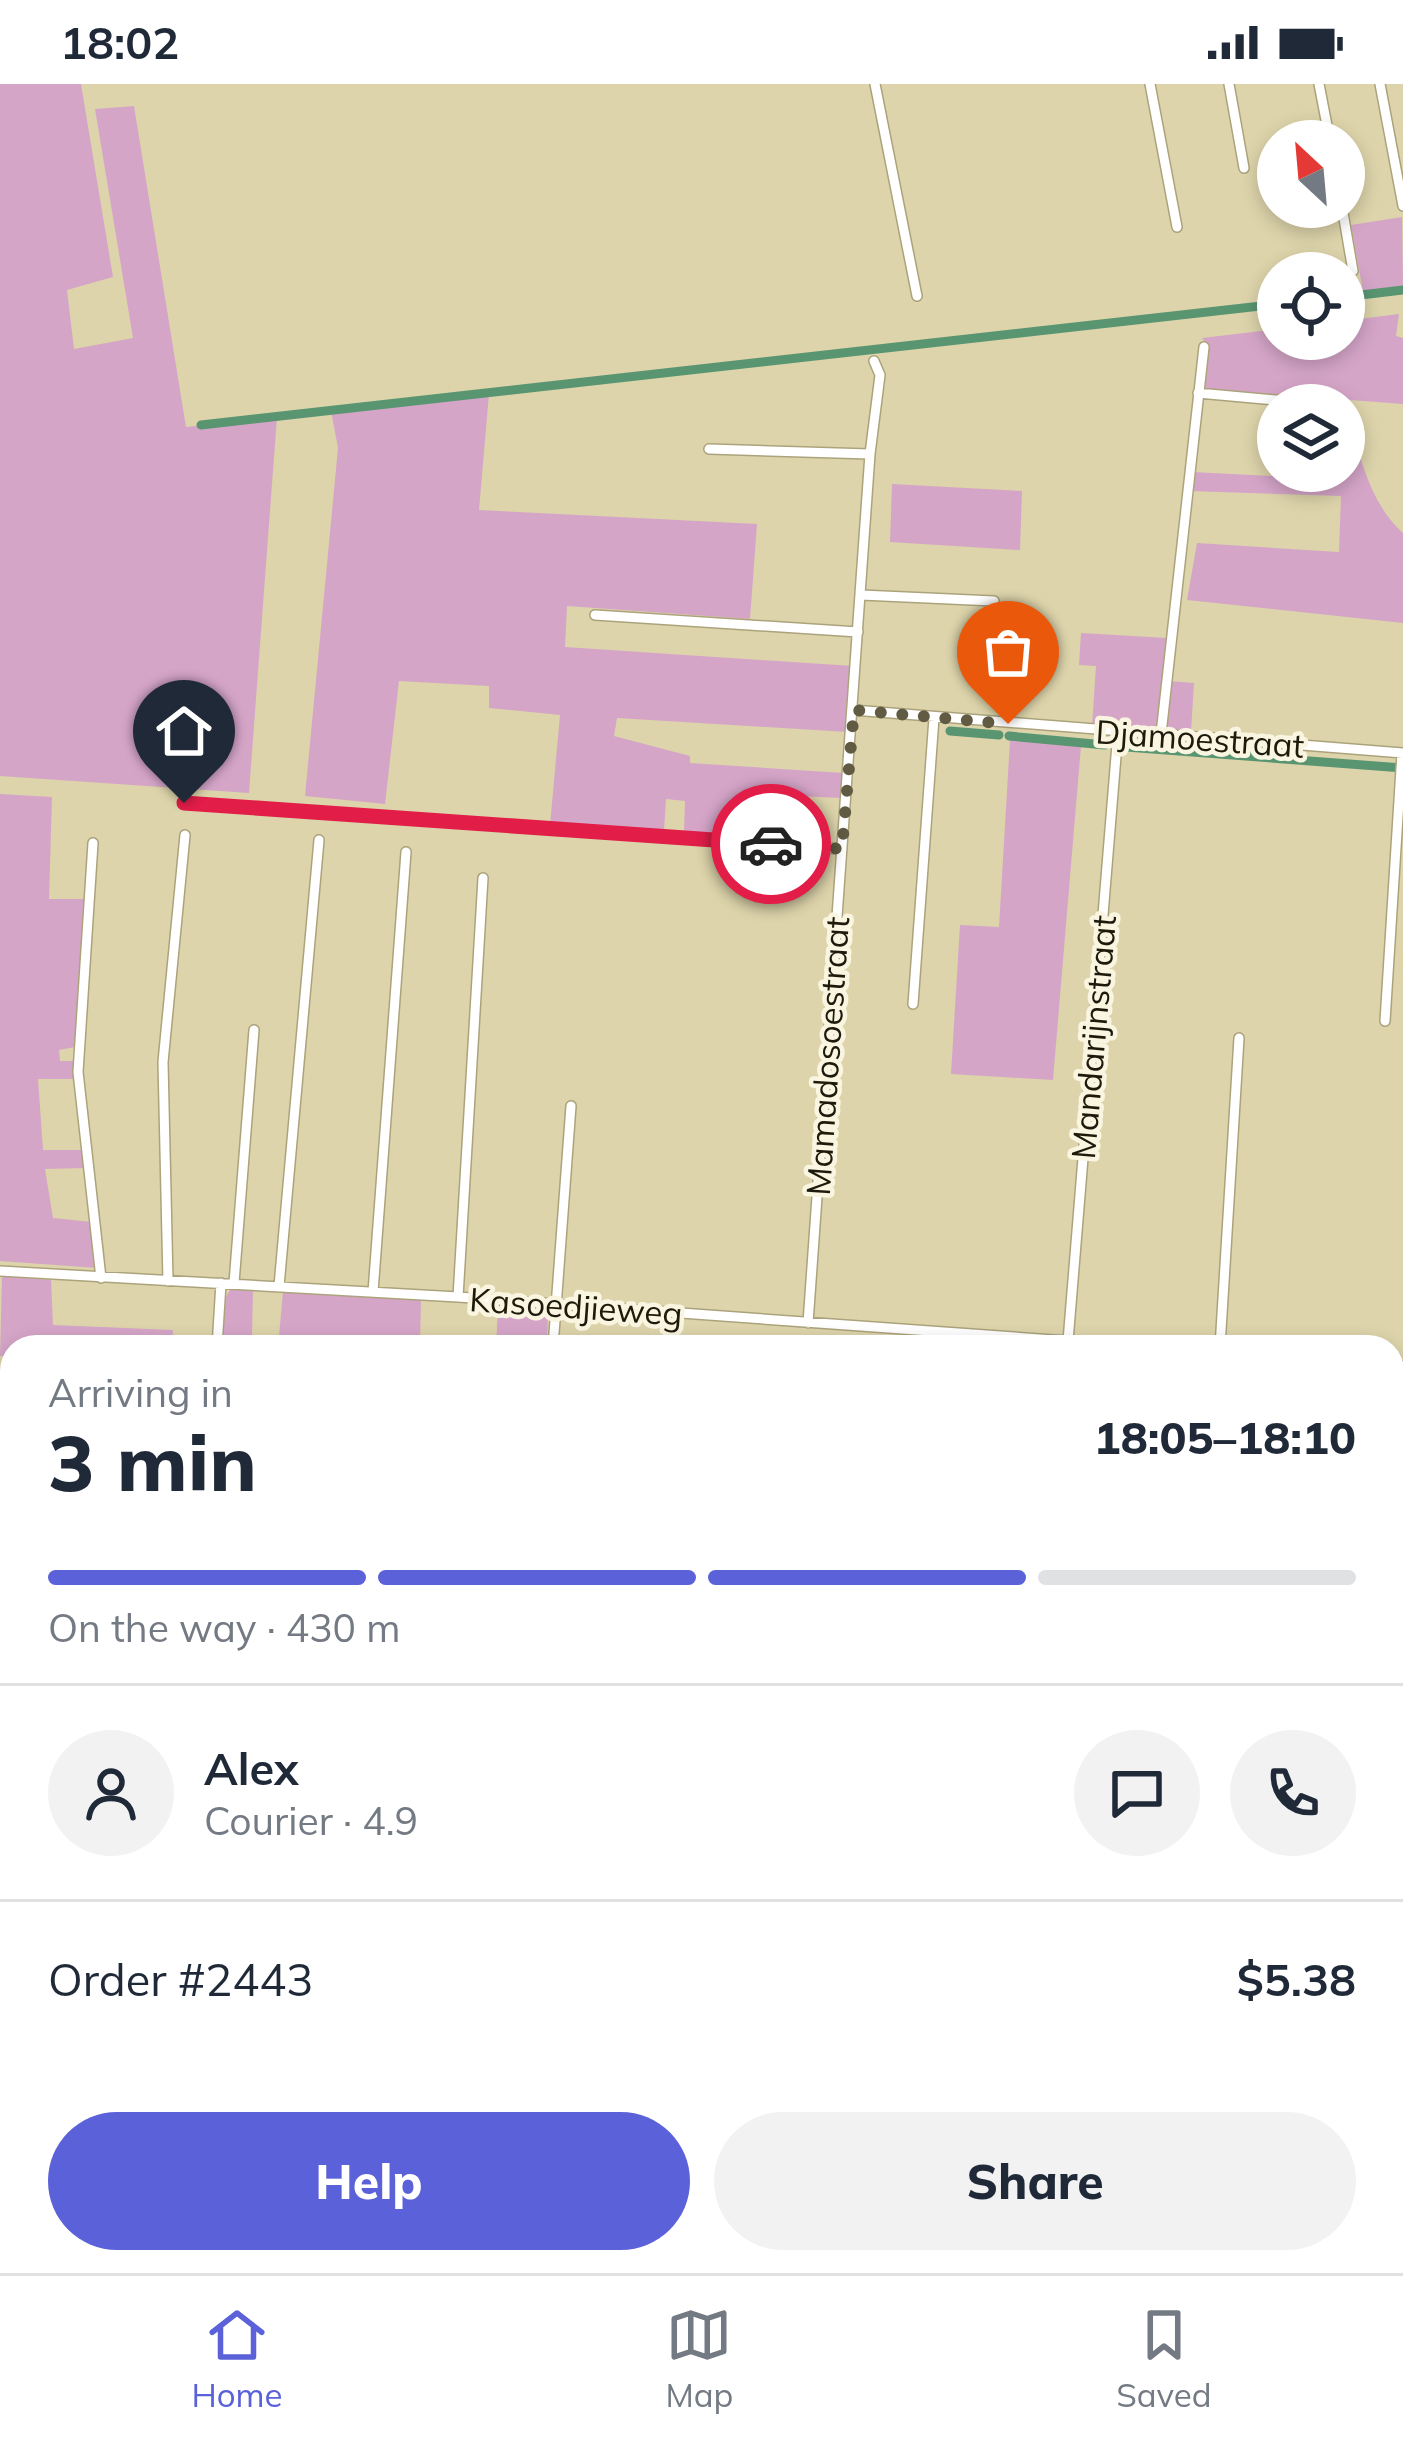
<!DOCTYPE html>
<meta charset="utf-8">
<style>
body{margin:0;font-family:Mulish,sans-serif;background:#f2f2f3;color:#1f2937;height:100vh;display:flex;flex-direction:column;font-size:45px;white-space:nowrap}
*{box-sizing:border-box;margin:0}
p{font-size:39px;color:#747a83}
.icon{flex:none;width:66px;height:66px;fill:none;stroke:currentColor;stroke-width:2;stroke-linecap:round;stroke-linejoin:round}
.map{position:relative;flex:1;overflow:hidden}
.side{position:absolute;left:0px;top:1251px;width:1404px;height:939px;display:flex;flex-direction:column;background:#fff;border-radius:36px 36px 0 0;box-shadow:0 6px 18px #0003}
.side>*{flex:none}
.needle{width:78px;rotate:334deg}
.buttons{position:absolute;left:1257px;top:36px;display:grid;gap:24px}
.buttons a{display:grid;place-items:center;width:108px;height:108px;border-radius:50%;background:#fff;box-shadow:0 6px 18px #0003;font-size:60px}
.pin{position:absolute;display:grid;place-items:center;width:102px;height:102px;color:#fff;margin:-123px -51px;border-radius:50% 50% 50% 0;rotate:-45deg;box-shadow:0 0 12px #0007}
.pin .icon{rotate:45deg}
.courier{position:absolute;display:grid;place-items:center;width:120px;height:120px;margin:-60px;border:9px solid #e11d48;border-radius:50%;background:#fff;color:#222;box-shadow:0 3px 15px #0007}
.headline em{font-style:normal;font-weight:800}
.headline div{display:flex;flex-direction:column-reverse}
.headline{display:flex;align-items:center;justify-content:space-between;height:204px;padding:0 48px}
h1{font-size:78px;font-weight:800;line-height:90px}
.bar{display:grid;grid-template-columns:repeat(4,1fr);gap:18px 12px;align-content:center;height:144px;padding:0 48px}
.bar i{height:15px;border-radius:9px;background:#e0e1e3}
.bar .selected{background:#5b61d9}
.bar p{grid-column:span 4}
.line{display:flex;align-items:center;gap:30px;padding:0 48px;border-top:3px solid #e0e1e3}
.line div{flex:1}
.round{display:grid;place-items:center;flex:none;width:126px;height:126px;border-radius:63px;background:#f2f2f3}
.action{display:flex;gap:24px;margin-top:auto;padding:24px 48px}
.action a{flex:1;height:138px;border-radius:72px;background:#5b61d9;color:#fff;font-size:48px;font-weight:800;line-height:138px;text-align:center}
.action a+a{background:#f2f2f3;color:#1f2937}
.status{display:flex;justify-content:space-between;align-items:center;height:84px;padding:0 60px;background:#fff;direction:ltr}
.status svg{height:33px;fill:currentColor}
.tab-bar{display:flex;justify-content:space-around;align-items:center;height:168px;border-top:3px solid #e0e1e3;background:#fff;font-size:33px;color:#747a83}
.tab-bar a{display:grid;justify-items:center;gap:6px}
.tab-bar .selected{color:#5b61d9}
.map>svg:first-child{display:block}
.green{fill:#d5a5c8}
.lines{fill:none;stroke-linecap:round;stroke-linejoin:round}
.canal{stroke:#599571;stroke-width:9}
.street-casing{stroke:#aca37c;stroke-width:12}
.street{stroke:#fff;stroke-width:9}
.done{stroke:#615b43;stroke-width:12;stroke-dasharray:0 21.6}
.route{stroke:#e11d48;stroke-width:15}
.labels{text-anchor:middle;dominant-baseline:central;stroke-width:9;stroke-linejoin:round;paint-order:stroke}
.street-label{font-size:33px;fill:#1e1a0b;stroke:#f9f5e0}
</style>
<div class="status"><b>18:02</b><svg viewBox="0 0 49 12"><path d="M0 12V9h3v3zM5 12V6h3v6zM10 12V3h3v9zM15 12V0h3v12zM26 1h20v11H26zM47 4h2v5h-2z"/></svg></div>
<div class="map">
<svg width="1403" height="2189" viewBox="0 0 1403 2189">
<rect width="100%" height="100%" fill="#ddd4ab"/>
<path class="green" d="M 0,0 L 81,0 L 113,193 L 67,206 L 74,265 L 133,254 L 95,25 L 134,22 L 186,343 L 277,333 L 249,709 L 0,692 Z
M 1402,133 L 1403,202 L 1363,207 L 1351,141 Z
M 1399,230 L 1396,252 L 1403,254 L 1403,320 L 1201,305 L 1209,263 L 1202,254 L 1278,245 L 1278,255 L 1344,255 L 1344,237 Z
M 489,310 L 479,426 L 757,440 L 750,535 L 567,522 L 565,563 L 853,582 L 848,648 L 617,634 L 614,652 L 690,672 L 690,679 L 843,689 L 841,714 L 797,712 L 794,758 L 684,749 L 685,717 L 666,715 L 664,747 L 550,741 L 560,631 L 489,624 L 489,602 L 399,597 L 385,720 L 305,712 L 338,364 L 331,327 Z
M 1272,336 L 1278,337 L 1278,387 L 1344,387 L 1344,342 L 1351,343 C 1363,382 1372,421 1403,449 L 1403,539 L 1187,516 L 1197,459 L 1339,468 L 1341,412 L 1189,407 L 1192,388 L 1272,392 Z
M 892,400 L 1022,407 L 1020,466 L 890,458 Z
M 1081,549 L 1167,554 L 1157,644 L 1092,642 L 1096,582 L 1079,581 Z
M 1169,597 L 1194,599 L 1191,648 L 1167,645 Z
M 1010,656 L 1081,662 L 1053,996 L 951,990 L 960,841 L 999,843 Z
M 0,710 L 52,713 L 49,815 L 85,815 L 75,963 L 59,966 L 60,977 L 74,977 L 75,995 L 38,995 L 43,1066 L 83,1066 L 86,1084 L 45,1085 L 53,1134 L 92,1138 L 97,1184 L 0,1177 Z
M 2,1192 L 51,1196 L 53,1241 L 173,1246 L 172,1263 L 12,1263 L 12,1273 L 0,1272 Z
M 231,1204 L 253,1205 L 252,1252 L 279,1252 L 283,1207 L 421,1216 L 420,1259 L 444,1263 L 385,1263 L 384,1253 L 354,1252 L 353,1263 L 221,1263 L 226,1213 Z
M 498,1222 L 548,1227 L 547,1263 L 496,1263 Z
M 12,1295 L 12,1609 L 0,1608 L 0,1458 Z
M 1392,1581 L 1403,1581 L 1403,1707 L 1392,1706 Z
M 12,1771 L 12,1818 L 0,1817 L 0,1774 Z
M 0,1869 L 12,1869 L 12,1922 L 0,1921 Z
M 1392,1972 L 1403,1973 L 1401,2067 L 1392,2067 Z
M 0,1980 L 12,1981 L 10,2077 L 0,2076 Z
M 1392,2074 L 1403,2075 L 1403,2177 L 1392,2176 Z
M 364,2178 L 419,2178 L 418,2189 L 363,2189 Z
M 485,2178 L 799,2178 L 799,2189 L 484,2189 Z
M 925,2178 L 1199,2178 L 1200,2189 L 924,2189 Z
M 1210,2178 L 1270,2178 L 1269,2189 L 1209,2189 Z"/>
<g class="lines">
<path class="canal" d="M 1344,213 L 1403,206
M 201,341 L 1278,220
M 950,647 L 999,651
M 1009,652 L 1105,661
M 1126,663 L 1403,684"/>
<defs>
<path id="street" d="M 875,0 L 917,212
M 1150,0 L 1177,143
M 1229,0 L 1244,84
M 1319,0 L 1330,57
M 1380,0 L 1403,122
M 1342,123 L 1353,187
M 1198,309 L 1309,319
M 709,365 L 870,370
M 861,511 L 994,517
M 595,531 L 858,548
M 853,626 L 1403,669
M 1161,650 L 1204,263
M 185,719 L 842,765
M 93,759 L 78,988 L 101,1194
M 913,920 L 934,634
M 1385,937 L 1402,669
M 0,1187 L 458,1213 L 1152,1263
M 168,1197 L 163,978 L 185,751
M 234,1199 L 254,946
M 279,1202 L 319,756
M 373,1208 L 406,768
M 458,1213 L 483,794
M 808,1239 L 870,370 L 880,291 L 874,277
M 1068,1257 L 1118,648
M 217,1263 L 221,1199
M 553,1263 L 571,1022
M 1220,1263 L 1239,954
M 1392,1281 L 1403,1282
M 1392,1374 L 1403,1374
M 0,1384 L 10,1279
M 1392,1576 L 1403,1577
M 0,1611 L 12,1612
M 0,1653 L 12,1654
M 1392,1711 L 1403,1712
M 1392,1757 L 1403,1758
M 0,1767 L 12,1767
M 0,1865 L 12,1866
M 1392,1867 L 1403,1868
M 1392,1968 L 1403,1969
M 0,1976 L 12,1977
M 1392,2071 L 1403,2072
M 0,2082 L 12,2082
M 1364,2178 L 1403,2181
M 0,2185 L 57,2189
M 356,2189 L 357,2178
M 479,2189 L 480,2178
M 1201,2189 L 1202,2178"/>
</defs>
<use href="#street" class="street-casing"/>
<use href="#street" class="street"/>
</g>
<g class="lines">
<path class="done" d="M 771,760 L 842,765 L 854,626 L 1008,640"/>
<path class="route" d="M 184,719 L 771,760"/>
</g>
<g class="labels">
<g class="street-label">
<text transform="translate(1200 654) rotate(4)">Djamoestraat</text>
<text transform="translate(1093 953) rotate(-85)">Mandarijnstraat</text>
<text transform="translate(827 972) rotate(-86)">Mamadosoestraat</text>
<text transform="translate(576 1222) rotate(4)">Kasoedjieweg</text>
</g>
</g>
</svg>
<div class="buttons">
<a><svg class="needle" viewBox="-14 -14 28 28"><path d="M0-13l5 13h-10z" fill="#e53935"/><path d="M0 13l5-13h-10z" fill="#747a83"/></svg></a>
<a><svg class="icon" aria-label="locate" viewBox="0 0 24 24"><circle cx="12" cy="12" r="6"/><path d="M12 2v4M12 18v4M2 12h4M18 12h4"/></svg></a>
<a><svg class="icon" aria-label="layers" viewBox="0 0 24 24"><path d="M12 4l9 5-9 5-9-5zM3 14l9 5 9-5"/></svg></a>
</div>
<div class="pin" style="left:1008px;top:640px;background:#ea580c"><svg class="icon" aria-label="bag" viewBox="0 0 24 24"><path d="M5 8h14l-1 12H6zM9 8a3 3 0 0 1 6 0"/></svg></div>
<div class="pin" style="left:184px;top:719px;background:#1f2937"><svg class="icon" aria-label="home" viewBox="0 0 24 24"><path d="M3 11l9-7 9 7M6 9v11h12V9"/></svg></div>
<div class="courier" style="left:771px;top:760px"><svg class="icon" aria-label="car" viewBox="0 0 24 24"><path d="M5 17H2v-5l4-1 3-4h7l3 4 3 1v5h-3M9 17h6M6 11h13"/><circle cx="7" cy="17" r="2"/><circle cx="17" cy="17" r="2"/></svg></div>
<section class="side">
<div class="headline"><div><h1>3 min</h1><p>Arriving in</p></div><em>18:05–18:10</em></div>
<div class="bar"><i class="selected"></i><i class="selected"></i><i class="selected"></i><i></i><p>On the way · 430 m</p></div>
<div class="line" style="height:216px"><a class="round"><svg class="icon" aria-label="person" viewBox="0 0 24 24"><circle cx="12" cy="8" r="4"/><path d="M4 21q1-7 8-7t8 7"/></svg></a><div><b>Alex</b><p>Courier · 4.9</p></div><a class="round"><svg class="icon" aria-label="chat" viewBox="0 0 24 24"><path d="M4 5h16v11H9l-5 4z"/></svg></a><a class="round"><svg class="icon" aria-label="phone" viewBox="0 0 24 24"><path d="M5 4h4l2 5-3 2q2 4 5 5l2-3 5 2v4C11 20 4 13 5 4z"/></svg></a></div>
<div class="line" style="height:156px"><div>Order #2443</div><b>$5.38</b></div>
<div class="action"><a>Help</a><a>Share</a></div>
</section>
</div>
<nav class="tab-bar">
<a class="selected"><svg class="icon" aria-label="home" viewBox="0 0 24 24"><path d="M3 11l9-7 9 7M6 9v11h12V9"/></svg>Home</a>
<a><svg class="icon" aria-label="map" viewBox="0 0 24 24"><path d="M3 6l6-2 6 2 6-2v14l-6 2-6-2-6 2zM9 4v14M15 6v14"/></svg>Map</a>
<a><svg class="icon" aria-label="saved" viewBox="0 0 24 24"><path d="M7 4h10v16l-5-4-5 4z"/></svg>Saved</a>
</nav>
